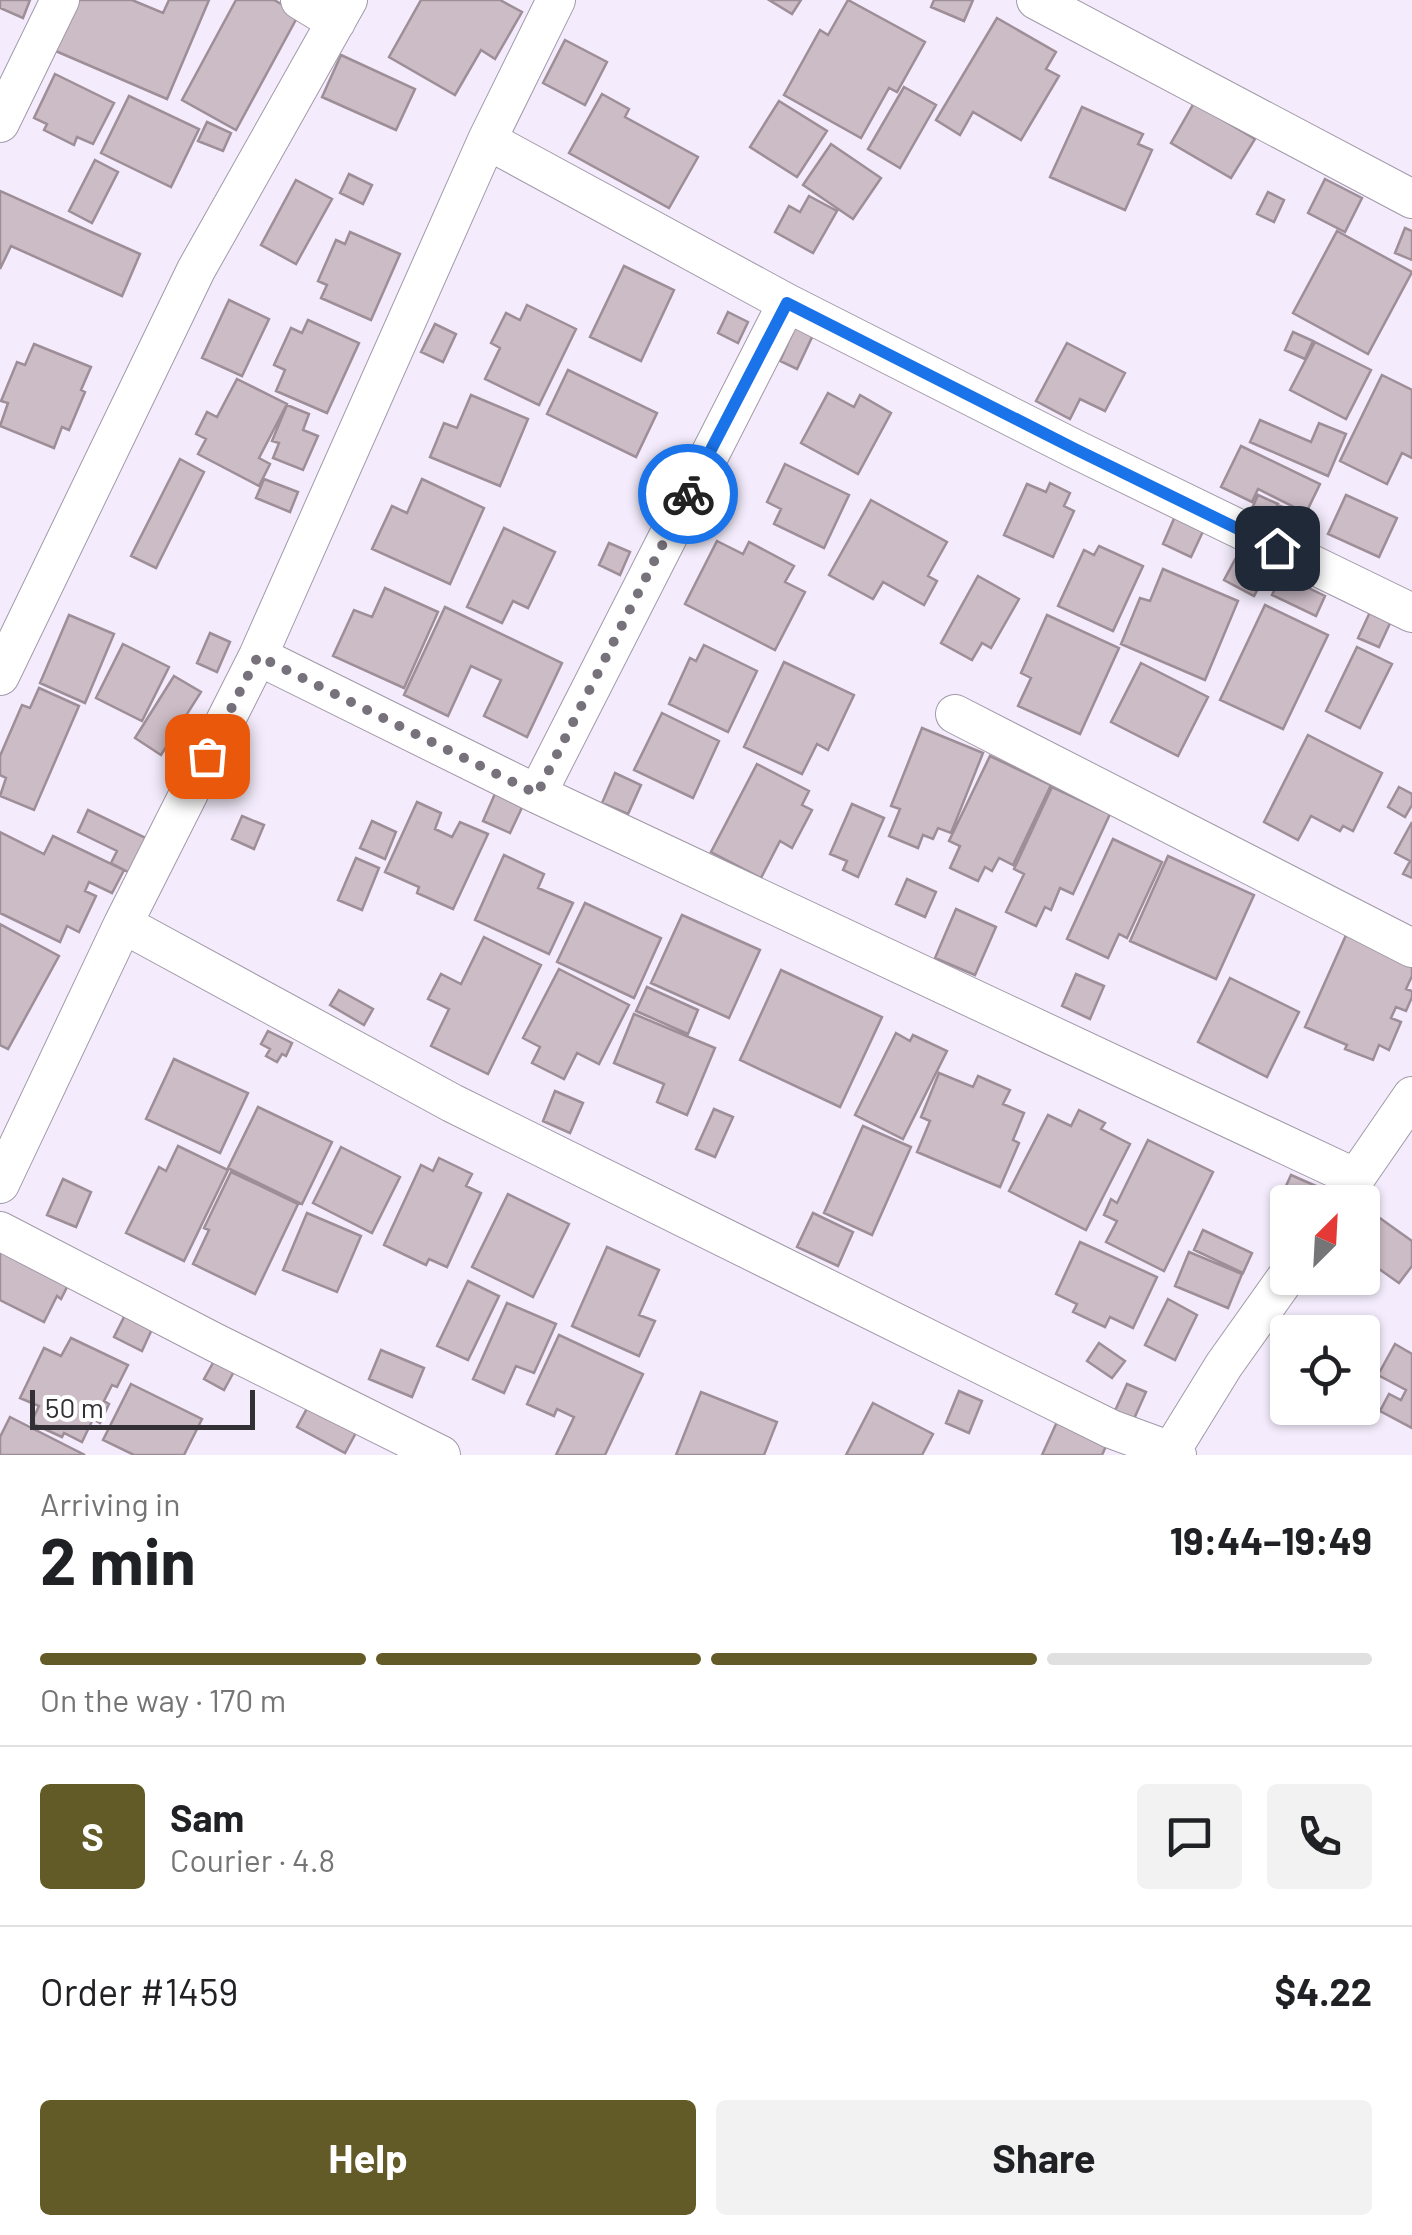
<!DOCTYPE html>
<meta charset="utf-8">
<style>
body{margin:0;font-family:Barlow,sans-serif;background:#f2f2f2;color:#202124;height:100vh;display:flex;flex-direction:column;font-size:38px;white-space:nowrap}
*{box-sizing:border-box;margin:0}
p{font-size:32px;color:#757577}
.icon{flex:none;width:55px;height:55px;fill:none;stroke:currentColor;stroke-width:2;stroke-linecap:round;stroke-linejoin:round}
.map{position:relative;height:1455px;overflow:hidden}
.details{display:flex;flex-direction:column;background:#fff;flex:1}
.details>*{flex:none}
.needle{width:65px;rotate:24deg}
.fabs{position:absolute;left:1270px;top:1185px;display:grid;gap:20px}
.fabs a{display:grid;place-items:center;width:110px;height:110px;border-radius:10px;background:#fff;box-shadow:0 2px 8px #0004;font-size:50px}
.scale{position:absolute;left:30px;bottom:25px;width:225px;box-sizing:border-box;padding-left:10px;border:5px solid #322f35;border-top:0;font-size:28px;line-height:35px;white-space:nowrap;color:#322f35;-webkit-text-stroke:8px #fff;paint-order:stroke}
.pin{position:absolute;display:grid;place-items:center;width:85px;height:85px;color:#fff;margin:-42px;border-radius:20px;box-shadow:0 5px 15px #0006}
.courier{position:absolute;display:grid;place-items:center;width:100px;height:100px;margin:-50px;border:8px solid #1a73e8;border-radius:50%;background:#fff;color:#222;box-shadow:0 2px 12px #0007}
.head em{font-style:normal;font-weight:700}
.head div{display:flex;flex-direction:column-reverse}
.head{display:flex;align-items:center;justify-content:space-between;height:170px;padding:0 40px}
h1{font-size:65px;font-weight:700;line-height:75px}
.bar{display:grid;grid-template-columns:repeat(4,1fr);gap:15px 10px;align-content:center;height:120px;padding:0 40px}
.bar i{height:12px;border-radius:8px;background:#e0e0e0}
.bar .current{background:#635b27}
.bar p{grid-column:span 4}
.line{display:flex;align-items:center;gap:25px;padding:0 40px;border-top:2px solid #e0e0e0}
.line div{flex:1}
.round{display:grid;place-items:center;flex:none;width:105px;height:105px;border-radius:10px;background:#f2f2f2}
.primary-button{display:flex;gap:20px;margin-top:auto;padding:20px 40px}
.primary-button a{flex:1;height:115px;border-radius:10px;background:#635b27;color:#fff;font-size:40px;font-weight:700;line-height:115px;text-align:center}
.primary-button a+a{background:#f2f2f2;color:#202124}
.map>svg:first-child{display:block}
.building{fill:#ccbcc6;stroke:#9e8e98;stroke-width:2.5}
.lines{fill:none;stroke-linecap:round;stroke-linejoin:round}
.street-casing{stroke:#a199a8;stroke-width:40}
.street{stroke:#fff;stroke-width:38}
.done{stroke:#76717b;stroke-width:10;stroke-dasharray:0 18}
.route{stroke:#1a73e8;stroke-width:12}
</style>
<div class="map">
<svg width="1412" height="1455" viewBox="0 0 1412 1455">
<rect width="100%" height="100%" fill="#f4ecfc"/>
<path class="building" d="M 0,0 L 30,0 L 23,18 L 0,8 Z
M 72,0 L 132,0 L 163,13 L 169,0 L 209,0 L 167,99 L 51,49 Z
M 236,0 L 274,0 L 299,14 L 236,130 L 182,100 Z
M 421,0 L 500,0 L 522,12 L 495,59 L 481,50 L 455,95 L 389,57 Z
M 769,0 L 801,0 L 792,14 Z
M 848,0 L 925,42 L 897,92 L 889,88 L 861,138 L 784,95 L 820,30 L 828,35 Z
M 934,0 L 973,0 L 964,21 L 931,7 Z
M 997,18 L 1056,52 L 1046,69 L 1059,76 L 1021,140 L 973,112 L 960,135 L 936,120 Z
M 565,40 L 607,62 L 585,105 L 543,83 Z
M 341,55 L 415,89 L 396,130 L 322,97 Z
M 55,74 L 114,103 L 93,144 L 77,137 L 74,145 L 44,130 L 47,124 L 34,118 Z
M 904,87 L 936,105 L 900,168 L 868,149 Z
M 602,94 L 629,109 L 625,117 L 698,157 L 669,208 L 569,153 Z
M 129,96 L 199,129 L 171,187 L 101,153 Z
M 779,101 L 827,131 L 797,177 L 750,147 Z
M 1194,103 L 1255,139 L 1231,178 L 1171,143 Z
M 1082,107 L 1143,134 L 1138,144 L 1152,150 L 1125,210 L 1050,177 Z
M 207,122 L 231,133 L 223,151 L 198,141 Z
M 831,144 L 881,178 L 853,219 L 803,185 Z
M 95,160 L 118,172 L 92,223 L 69,211 Z
M 349,174 L 372,185 L 363,204 L 340,193 Z
M 1325,179 L 1362,198 L 1345,232 L 1308,213 Z
M 296,180 L 332,199 L 296,264 L 261,245 Z
M 0,191 L 140,254 L 122,296 L 11,246 L 0,269 Z
M 1268,192 L 1284,200 L 1274,222 L 1257,214 Z
M 809,196 L 837,211 L 813,253 L 775,232 L 789,206 L 800,212 Z
M 1405,228 L 1412,231 L 1412,260 L 1395,253 Z
M 1337,231 L 1412,272 L 1368,354 L 1293,313 Z
M 350,232 L 400,254 L 371,320 L 321,298 L 327,285 L 318,281 L 336,240 L 345,244 Z
M 624,266 L 674,290 L 641,361 L 590,337 Z
M 229,300 L 269,319 L 242,376 L 202,358 Z
M 527,305 L 576,329 L 539,405 L 485,379 L 500,348 L 491,343 L 506,313 L 520,320 Z
M 728,312 L 748,322 L 738,343 L 718,333 Z
M 308,320 L 359,343 L 327,413 L 276,391 L 285,370 L 274,365 L 291,328 L 302,333 Z
M 435,324 L 456,334 L 443,362 L 421,352 Z
M 795,327 L 813,335 L 797,369 L 780,361 Z
M 1293,332 L 1313,341 L 1305,359 L 1285,350 Z
M 1315,342 L 1371,370 L 1346,419 L 1290,390 Z
M 1067,343 L 1125,373 L 1105,411 L 1080,399 L 1070,419 L 1036,401 Z
M 34,344 L 91,367 L 81,390 L 85,392 L 69,430 L 62,427 L 54,448 L 0,426 L 8,403 L 1,401 L 17,362 L 25,365 Z
M 568,370 L 657,413 L 636,457 L 547,414 Z
M 1382,375 L 1412,390 L 1412,458 L 1402,453 L 1387,484 L 1340,461 Z
M 237,379 L 287,404 L 259,458 L 270,464 L 259,486 L 198,454 L 206,439 L 196,434 L 207,412 L 217,417 Z
M 828,393 L 854,407 L 860,395 L 891,413 L 858,474 L 801,443 Z
M 471,395 L 528,419 L 500,486 L 430,457 L 444,423 L 457,428 Z
M 287,405 L 309,414 L 303,430 L 318,436 L 303,470 L 273,458 L 279,443 L 272,441 Z
M 1260,420 L 1311,442 L 1319,423 L 1346,434 L 1328,476 L 1250,442 Z
M 1241,446 L 1320,484 L 1306,513 L 1258,489 L 1252,502 L 1221,487 Z
M 180,459 L 204,472 L 156,568 L 131,556 Z
M 785,464 L 849,495 L 824,548 L 774,524 L 781,509 L 767,502 Z
M 264,479 L 298,492 L 290,512 L 256,498 Z
M 422,479 L 484,508 L 450,584 L 372,549 L 392,506 L 407,513 Z
M 1050,483 L 1070,493 L 1064,506 L 1074,511 L 1053,557 L 1004,535 L 1027,484 L 1046,492 Z
M 1258,495 L 1278,504 L 1270,522 L 1250,513 Z
M 1346,495 L 1397,518 L 1379,557 L 1328,534 Z
M 871,500 L 947,542 L 928,576 L 937,581 L 924,605 L 883,582 L 873,599 L 829,575 Z
M 1280,506 L 1299,513 L 1289,537 L 1270,529 Z
M 1176,514 L 1205,527 L 1191,557 L 1163,544 Z
M 504,528 L 555,552 L 528,608 L 513,601 L 502,623 L 467,607 Z
M 717,541 L 743,554 L 749,542 L 794,566 L 785,582 L 805,592 L 775,650 L 685,604 Z
M 1245,541 L 1275,558 L 1254,596 L 1224,580 Z
M 609,543 L 630,552 L 620,575 L 599,565 Z
M 1099,546 L 1143,566 L 1113,631 L 1058,606 L 1084,550 L 1094,555 Z
M 1163,569 L 1238,601 L 1205,680 L 1121,644 L 1140,598 L 1150,601 Z
M 1282,575 L 1325,596 L 1316,616 L 1272,595 Z
M 978,576 L 1019,599 L 991,648 L 982,643 L 972,660 L 941,643 Z
M 385,588 L 438,612 L 404,688 L 333,656 L 354,610 L 372,617 Z
M 1265,605 L 1328,635 L 1283,729 L 1220,700 Z
M 445,607 L 562,663 L 527,737 L 484,716 L 501,680 L 471,666 L 448,716 L 404,695 Z
M 1371,610 L 1392,619 L 1379,647 L 1358,638 Z
M 69,615 L 114,634 L 85,703 L 40,683 Z
M 1047,615 L 1119,648 L 1080,734 L 1018,706 L 1031,678 L 1021,673 Z
M 210,633 L 230,642 L 217,672 L 197,663 Z
M 123,644 L 169,667 L 142,721 L 96,698 Z
M 704,645 L 757,671 L 728,732 L 669,704 L 690,658 L 696,661 Z
M 1357,647 L 1392,664 L 1360,728 L 1326,711 Z
M 784,662 L 854,695 L 828,750 L 817,744 L 802,774 L 744,747 Z
M 1141,663 L 1208,697 L 1178,756 L 1111,722 Z
M 174,676 L 201,692 L 161,755 L 135,738 Z
M 39,688 L 79,706 L 34,810 L 0,796 L 6,778 L 0,775 L 0,756 L 22,705 L 30,708 Z
M 662,713 L 719,741 L 693,798 L 634,770 Z
M 922,728 L 983,753 L 951,833 L 938,828 L 933,839 L 923,835 L 918,848 L 889,836 L 900,809 L 891,806 Z
M 1308,735 L 1382,773 L 1353,831 L 1343,826 L 1340,831 L 1311,816 L 1298,840 L 1264,822 Z
M 990,756 L 1051,785 L 1013,865 L 999,858 L 992,871 L 985,867 L 978,881 L 950,868 L 960,846 L 949,841 Z
M 757,764 L 809,791 L 802,805 L 812,810 L 792,848 L 780,841 L 761,878 L 711,852 Z
M 615,773 L 641,785 L 628,814 L 602,803 Z
M 498,787 L 526,799 L 510,833 L 483,821 Z
M 1052,787 L 1110,814 L 1073,894 L 1060,888 L 1051,910 L 1045,907 L 1036,926 L 1006,912 L 1024,874 L 1014,869 Z
M 1399,787 L 1412,794 L 1412,805 L 1405,817 L 1388,807 Z
M 417,802 L 441,813 L 435,829 L 452,837 L 460,822 L 488,834 L 453,909 L 417,893 L 419,887 L 385,872 Z
M 852,804 L 884,818 L 858,877 L 843,870 L 847,861 L 830,854 Z
M 88,810 L 150,840 L 134,875 L 111,863 L 117,851 L 78,832 Z
M 242,816 L 264,825 L 254,849 L 232,839 Z
M 372,821 L 396,832 L 385,859 L 360,848 Z
M 1412,822 L 1412,878 L 1403,874 L 1410,861 L 1395,853 Z
M 0,832 L 44,854 L 53,836 L 124,870 L 112,893 L 89,882 L 85,891 L 96,896 L 79,932 L 67,926 L 60,942 L 0,913 Z
M 1113,839 L 1162,862 L 1127,938 L 1119,934 L 1108,958 L 1067,939 Z
M 504,855 L 544,874 L 538,888 L 573,903 L 549,954 L 475,920 Z
M 1168,856 L 1254,895 L 1216,979 L 1130,941 Z
M 356,858 L 379,868 L 362,910 L 338,900 Z
M 907,879 L 936,892 L 925,917 L 896,904 Z
M 585,903 L 661,938 L 634,998 L 557,962 Z
M 956,909 L 996,927 L 975,975 L 935,958 Z
M 682,915 L 760,950 L 729,1018 L 651,983 Z
M 0,924 L 59,956 L 8,1049 L 0,1045 Z
M 1347,933 L 1412,961 L 1412,976 L 1406,989 L 1412,991 L 1412,997 L 1406,1011 L 1396,1007 L 1391,1018 L 1401,1022 L 1389,1050 L 1379,1045 L 1373,1060 L 1345,1049 L 1347,1045 L 1305,1027 Z
M 484,937 L 541,965 L 488,1074 L 431,1046 L 449,1009 L 428,999 L 441,974 L 461,984 Z
M 559,969 L 629,1005 L 599,1064 L 577,1053 L 564,1079 L 532,1063 L 540,1047 L 523,1038 Z
M 781,970 L 882,1017 L 840,1107 L 740,1060 Z
M 1076,974 L 1104,986 L 1090,1019 L 1062,1006 Z
M 1230,978 L 1299,1012 L 1267,1077 L 1198,1042 Z
M 647,987 L 698,1010 L 688,1034 L 636,1011 Z
M 339,990 L 373,1009 L 364,1025 L 330,1005 Z
M 634,1014 L 715,1048 L 687,1115 L 657,1102 L 664,1084 L 614,1063 Z
M 268,1031 L 292,1043 L 286,1056 L 282,1054 L 277,1062 L 266,1056 L 270,1049 L 261,1044 Z
M 896,1033 L 910,1041 L 913,1035 L 947,1051 L 903,1139 L 855,1115 Z
M 174,1059 L 248,1093 L 220,1153 L 146,1119 Z
M 939,1073 L 973,1087 L 978,1076 L 1010,1090 L 1003,1104 L 1024,1113 L 1013,1140 L 1019,1143 L 1000,1187 L 917,1152 L 930,1121 L 921,1117 Z
M 555,1091 L 583,1103 L 570,1133 L 543,1121 Z
M 258,1107 L 332,1142 L 302,1204 L 228,1168 Z
M 714,1109 L 733,1117 L 715,1157 L 696,1149 Z
M 1079,1110 L 1105,1123 L 1101,1129 L 1130,1144 L 1086,1230 L 1009,1191 L 1048,1115 L 1071,1126 Z
M 863,1126 L 911,1147 L 872,1235 L 824,1213 Z
M 1148,1140 L 1213,1172 L 1164,1271 L 1106,1242 L 1117,1221 L 1104,1215 L 1111,1199 L 1117,1203 Z
M 178,1146 L 228,1170 L 184,1261 L 126,1233 L 159,1167 L 166,1171 Z
M 341,1147 L 400,1177 L 372,1233 L 313,1203 Z
M 439,1158 L 472,1174 L 466,1186 L 481,1193 L 447,1267 L 429,1259 L 426,1265 L 384,1245 L 421,1165 L 433,1171 Z
M 231,1172 L 298,1204 L 255,1294 L 193,1264 L 209,1230 L 204,1228 Z
M 1291,1175 L 1316,1186 L 1309,1202 L 1294,1202 L 1281,1197 Z
M 63,1179 L 91,1192 L 76,1227 L 47,1215 Z
M 508,1194 L 569,1224 L 533,1297 L 472,1267 Z
M 1363,1206 L 1412,1241 L 1412,1266 L 1399,1283 L 1362,1257 Z
M 307,1213 L 361,1236 L 337,1292 L 283,1270 Z
M 813,1213 L 853,1232 L 838,1266 L 797,1247 Z
M 1203,1230 L 1252,1253 L 1243,1273 L 1194,1250 Z
M 1080,1242 L 1157,1277 L 1133,1328 L 1110,1317 L 1105,1327 L 1073,1312 L 1077,1304 L 1056,1294 Z
M 607,1247 L 659,1270 L 639,1315 L 655,1321 L 639,1356 L 572,1326 Z
M 0,1249 L 69,1283 L 61,1299 L 57,1296 L 44,1322 L 0,1300 Z
M 1189,1252 L 1242,1274 L 1228,1308 L 1175,1286 Z
M 468,1281 L 499,1296 L 468,1360 L 437,1346 Z
M 1168,1299 L 1197,1315 L 1175,1360 L 1145,1345 Z
M 507,1303 L 556,1324 L 534,1373 L 516,1366 L 504,1393 L 473,1379 Z
M 126,1313 L 153,1327 L 142,1351 L 114,1337 Z
M 1314,1318 L 1334,1332 L 1303,1332 Z
M 559,1335 L 643,1374 L 605,1455 L 556,1455 L 574,1417 L 557,1409 L 554,1416 L 527,1404 Z
M 71,1338 L 128,1365 L 117,1387 L 112,1385 L 104,1401 L 109,1404 L 100,1423 L 93,1419 L 82,1442 L 64,1433 L 62,1437 L 31,1423 L 39,1406 L 20,1398 L 44,1348 L 61,1356 Z
M 1099,1343 L 1125,1361 L 1112,1378 L 1087,1361 Z
M 1395,1344 L 1412,1354 L 1412,1428 L 1380,1411 L 1389,1394 L 1401,1400 L 1406,1390 L 1378,1375 Z
M 381,1350 L 424,1368 L 412,1397 L 369,1379 Z
M 218,1354 L 238,1364 L 224,1390 L 204,1379 Z
M 131,1384 L 202,1419 L 184,1455 L 134,1455 L 103,1440 Z
M 1127,1384 L 1146,1392 L 1133,1421 L 1114,1413 Z
M 959,1391 L 982,1401 L 969,1433 L 946,1423 Z
M 701,1392 L 777,1422 L 764,1455 L 676,1455 Z
M 311,1401 L 359,1427 L 345,1453 L 297,1427 Z
M 873,1403 L 933,1434 L 922,1455 L 846,1455 Z
M 10,1417 L 85,1455 L 0,1455 L 0,1437 Z
M 1057,1422 L 1107,1444 L 1102,1455 L 1042,1455 Z"/>
<g class="lines">
<defs>
<path id="street" d="M 300,0 L 336,22
M 1036,0 L 1412,199
M 0,123 L 60,0
M 487,140 L 787,303 L 1075,449 L 1412,613
M 258,656 L 537,794 L 1356,1178
M 0,676 L 196,270 L 348,0
M 955,714 L 1412,948
M 537,794 L 787,303
M 123,924 L 452,1103 L 1111,1429 L 1171,1451 L 1177,1455
M 0,1184 L 123,924 L 258,656 L 487,140 L 556,0
M 1339,1202 L 1412,1096
M 0,1231 L 214,1342 L 441,1455
M 1171,1451 L 1224,1365 L 1288,1275"/>
</defs>
<use href="#street" class="street-casing"/>
<use href="#street" class="street"/>
</g>
<g class="lines">
<path class="done" d="M 207,756 L 258,656 L 537,794 L 688,494"/>
<path class="route" d="M 688,494 L 787,303 L 1075,449 L 1277,548"/>
</g>
</svg>
<div class="fabs">
<a><svg class="needle" viewBox="-14 -14 28 28"><path d="M0-13l5 13h-10z" fill="#e53935"/><path d="M0 13l5-13h-10z" fill="#757577"/></svg></a>
<a><svg class="icon" aria-label="locate" viewBox="0 0 24 24"><circle cx="12" cy="12" r="6"/><path d="M12 2v4M12 18v4M2 12h4M18 12h4"/></svg></a>
</div>
<div class="scale">50 m</div>
<div class="pin" style="left:207px;top:756px;background:#ea580c"><svg class="icon" aria-label="bag" viewBox="0 0 24 24"><path d="M5 8h14l-1 12H6zM9 8a3 3 0 0 1 6 0"/></svg></div>
<div class="pin" style="left:1277px;top:548px;background:#1f2937"><svg class="icon" aria-label="home" viewBox="0 0 24 24"><path d="M3 11l9-7 9 7M6 9v11h12V9"/></svg></div>
<div class="courier" style="left:688px;top:494px"><svg class="icon" aria-label="bike" viewBox="0 0 24 24"><circle cx="6" cy="16" r="4"/><circle cx="18" cy="16" r="4"/><path d="M6 16l4-8h5l3 8M10 8l3 8H6M13 5h3"/></svg></div>
</div>
<section class="details">
<div class="head"><div><h1>2 min</h1><p>Arriving in</p></div><em>19:44–19:49</em></div>
<div class="bar"><i class="current"></i><i class="current"></i><i class="current"></i><i></i><p>On the way · 170 m</p></div>
<div class="line" style="height:180px"><b class="round" style="background:#635b27;color:#fff">S</b><div><b>Sam</b><p>Courier · 4.8</p></div><a class="round"><svg class="icon" aria-label="chat" viewBox="0 0 24 24"><path d="M4 5h16v11H9l-5 4z"/></svg></a><a class="round"><svg class="icon" aria-label="phone" viewBox="0 0 24 24"><path d="M5 4h4l2 5-3 2q2 4 5 5l2-3 5 2v4C11 20 4 13 5 4z"/></svg></a></div>
<div class="line" style="height:130px"><div>Order #1459</div><b>$4.22</b></div>
<div class="primary-button"><a>Help</a><a>Share</a></div>
</section>
